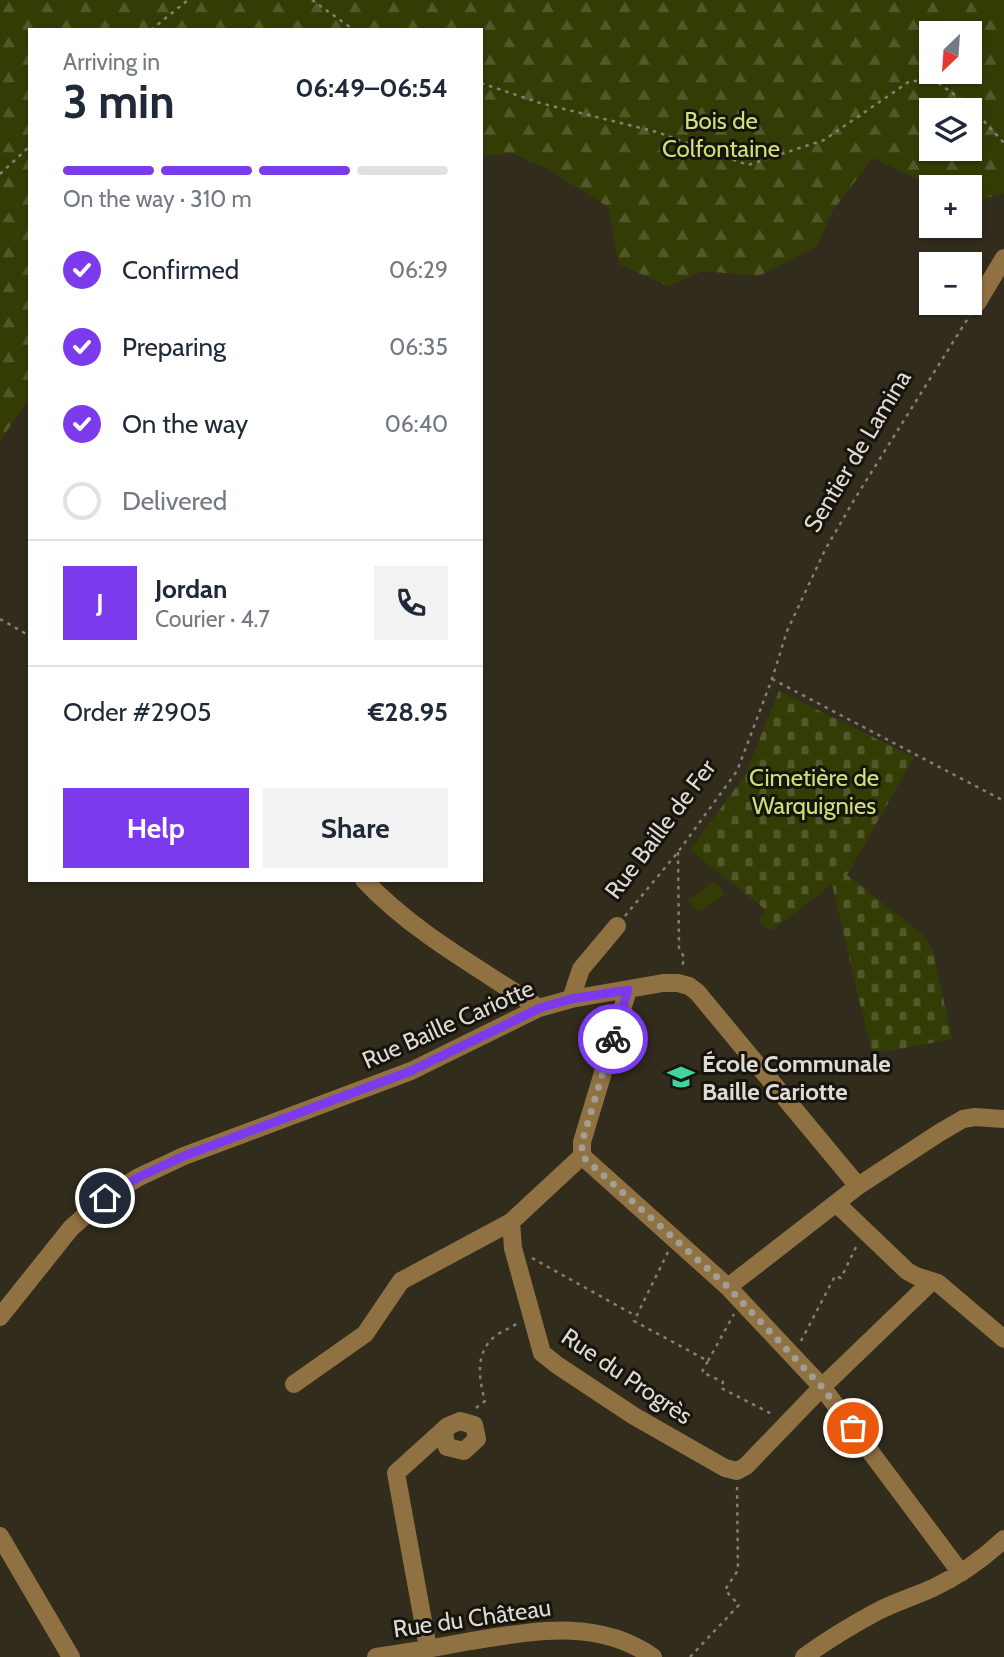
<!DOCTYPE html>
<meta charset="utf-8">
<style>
body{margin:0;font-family:Cabin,sans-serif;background:#f2f2f3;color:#1f2937;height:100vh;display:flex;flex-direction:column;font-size:26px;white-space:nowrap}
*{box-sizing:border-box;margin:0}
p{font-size:23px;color:#747a83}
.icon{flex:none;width:38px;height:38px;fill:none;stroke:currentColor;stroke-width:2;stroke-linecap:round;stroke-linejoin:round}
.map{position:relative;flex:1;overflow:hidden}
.details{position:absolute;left:28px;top:28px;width:455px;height:854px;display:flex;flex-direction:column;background:#fff;border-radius:0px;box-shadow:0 2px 5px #0004}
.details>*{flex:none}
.needle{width:46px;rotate:205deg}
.fabs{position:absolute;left:919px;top:21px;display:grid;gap:14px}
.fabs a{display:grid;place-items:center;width:63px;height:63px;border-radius:0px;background:#fff;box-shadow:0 2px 5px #0004;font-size:35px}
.pin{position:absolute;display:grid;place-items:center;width:60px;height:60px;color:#fff;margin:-30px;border:4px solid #fff;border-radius:50%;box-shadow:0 2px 7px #0007}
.courier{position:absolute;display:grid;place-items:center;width:70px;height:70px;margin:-35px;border:5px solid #7c3aed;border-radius:50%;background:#fff;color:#222;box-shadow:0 2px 9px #0007}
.headline em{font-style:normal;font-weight:700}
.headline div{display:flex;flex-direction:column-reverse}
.headline{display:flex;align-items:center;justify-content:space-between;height:119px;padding:0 35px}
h1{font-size:46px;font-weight:700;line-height:52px}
.bar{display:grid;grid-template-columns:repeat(4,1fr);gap:10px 7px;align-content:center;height:84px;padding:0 35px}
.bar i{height:9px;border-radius:5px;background:#e0e1e3}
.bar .on{background:#7c3aed}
.bar p{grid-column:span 4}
.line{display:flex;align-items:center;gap:18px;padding:0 35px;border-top:2px solid #e0e1e3}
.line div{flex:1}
.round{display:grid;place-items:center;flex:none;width:74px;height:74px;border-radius:0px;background:#f2f2f3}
ol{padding:0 35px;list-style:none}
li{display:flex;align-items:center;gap:21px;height:77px}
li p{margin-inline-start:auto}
li .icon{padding:7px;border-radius:50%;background:#7c3aed;color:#fff;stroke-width:4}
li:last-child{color:#747a83}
li i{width:38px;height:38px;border:4px solid #e0e1e3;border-radius:50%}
.cta{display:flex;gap:14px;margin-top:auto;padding:14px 35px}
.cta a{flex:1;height:80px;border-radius:0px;background:#7c3aed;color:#fff;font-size:28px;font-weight:700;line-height:80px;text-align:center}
.cta a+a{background:#f2f2f3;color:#1f2937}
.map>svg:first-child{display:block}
.green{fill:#343c06}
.forest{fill:url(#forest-firs);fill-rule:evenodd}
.cemetery{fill:url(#cemetery-stones)}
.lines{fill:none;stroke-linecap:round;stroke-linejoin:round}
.path{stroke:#847f73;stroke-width:2.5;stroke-dasharray:3.5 5;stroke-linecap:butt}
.minor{stroke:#907142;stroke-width:18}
.done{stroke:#a29e93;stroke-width:7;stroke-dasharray:0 12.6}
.route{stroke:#7c3aed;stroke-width:9}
.labels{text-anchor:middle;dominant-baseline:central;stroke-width:6;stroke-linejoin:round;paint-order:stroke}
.park-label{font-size:24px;fill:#cde176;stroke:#17140e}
.street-label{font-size:24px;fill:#dfdbd2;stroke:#17140e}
.poi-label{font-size:24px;font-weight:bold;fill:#dfdbd2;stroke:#17140e;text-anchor:start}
</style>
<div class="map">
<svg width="1004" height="1657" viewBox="0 0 1004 1657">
<defs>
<pattern id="forest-firs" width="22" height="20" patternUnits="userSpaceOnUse" patternTransform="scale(1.75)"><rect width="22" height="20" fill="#343c06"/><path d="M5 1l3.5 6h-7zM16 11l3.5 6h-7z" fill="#515829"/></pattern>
<pattern id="cemetery-stones" width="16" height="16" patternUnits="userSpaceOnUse" patternTransform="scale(1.75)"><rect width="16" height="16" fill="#343c06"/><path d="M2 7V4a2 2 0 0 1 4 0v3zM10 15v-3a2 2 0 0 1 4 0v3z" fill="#515829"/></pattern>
</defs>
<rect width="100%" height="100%" fill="#322c1d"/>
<path class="green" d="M 714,881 L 720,887 L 724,895 L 699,912 L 688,900 Z"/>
<path class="forest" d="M 0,0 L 1004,0 L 1004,193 L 970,203 L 970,187 L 933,187 L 873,158 L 833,210 L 817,246 L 759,276 L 703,271 L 668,286 L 619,264 L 608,207 L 548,169 L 512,153 L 481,156 L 481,30 L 30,30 L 30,398 L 0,441 ZM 931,33 L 970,33 L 970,72 L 931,72 ZM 931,110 L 970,110 L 970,149 L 931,149 Z"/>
<path class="cemetery" d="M 779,691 L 914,757 L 847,875 L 923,935 L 933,951 L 952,1039 L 872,1054 L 832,884 L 771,931 L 759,921 L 766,910 L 690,850 L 745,775 Z"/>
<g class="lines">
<path class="path" d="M 312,0 L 354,30
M 151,30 L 188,0
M 481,83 L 540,103 L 657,132 L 748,165 L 824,140 L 910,81 L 936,81 L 971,107 L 1004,143
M 0,174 L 30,146
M 0,619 L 30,636
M 772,679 L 1004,801
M 678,852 L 679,948 L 684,957 L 682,969
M 625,916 L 678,852 L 737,771 L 772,679 L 787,631 L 825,550 L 854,500 L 970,315
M 668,1252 L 634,1321 L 708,1361 L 702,1372 L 723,1382 L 721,1388 L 774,1415
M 532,1258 L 636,1316
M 801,1341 L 835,1276 L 841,1278 L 857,1245
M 708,1361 L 734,1314
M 476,1408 L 485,1401 C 478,1376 475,1350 498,1334 C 505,1330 512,1327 518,1323
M 690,1657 L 739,1605 L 725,1590 L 738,1570 L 737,1487"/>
<path class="minor" d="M 977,303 L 1004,258
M 364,880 C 414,933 479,968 539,1008
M 571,999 L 581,969 L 617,926
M 582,1156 L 511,1222 L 513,1248 L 542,1353 L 557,1365 L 634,1416 L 725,1468 L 737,1471 L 746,1466 L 822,1387 L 931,1282
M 582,1156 L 728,1287 L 858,1186 L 939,1133 L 963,1119 L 975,1117 L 1004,1119
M 582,1156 L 582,1142 L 628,990
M 837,1204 L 907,1271 L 916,1276 L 938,1283 L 1004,1339
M 728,1287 L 822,1387 L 961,1573
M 0,1317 L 71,1228 L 105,1198 L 139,1177 L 184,1156 L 411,1071 L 539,1008 L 571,999 L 663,983 L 678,983 L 689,986 L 697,992 L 858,1186
M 294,1384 L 365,1334 L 401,1281 L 511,1222
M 0,1536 L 71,1657
M 428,1648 L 396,1473 L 448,1426 L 460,1421 L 474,1425 L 477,1439 L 464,1451 L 447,1447 L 444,1434 L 448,1426
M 376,1657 C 408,1652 440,1647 471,1641 C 534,1631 598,1618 653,1657
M 804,1657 C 827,1640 852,1625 878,1611 C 896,1602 915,1596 933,1588 C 960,1575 983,1559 1004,1539"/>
</g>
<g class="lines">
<path class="done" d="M 613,1039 L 582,1142 L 582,1156 L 728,1287 L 822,1387 L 853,1428"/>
<path class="route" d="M 105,1198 L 139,1177 L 184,1156 L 411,1071 L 540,1008 L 571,999 L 628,990 L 613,1039"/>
</g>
<defs>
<symbol id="school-bare" viewBox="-9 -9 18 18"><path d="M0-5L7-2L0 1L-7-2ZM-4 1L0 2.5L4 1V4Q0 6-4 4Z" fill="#41d4a1" stroke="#17140e" stroke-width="2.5" paint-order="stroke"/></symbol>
</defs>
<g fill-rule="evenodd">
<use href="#school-bare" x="662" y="1058" width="38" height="38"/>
</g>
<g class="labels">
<g class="park-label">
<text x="721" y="120">Bois de<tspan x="721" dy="28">Colfontaine</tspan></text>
<text x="814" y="777">Cimetière de<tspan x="814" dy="28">Warquignies</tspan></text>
</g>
<g class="street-label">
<text transform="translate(857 451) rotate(-59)">Sentier de Lamina</text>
<text transform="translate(660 829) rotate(-53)">Rue Baille de Fer</text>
<text transform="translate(448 1024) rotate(-24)">Rue Baille Cariotte</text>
<text transform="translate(627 1376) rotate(34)">Rue du Progrès</text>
<text transform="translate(472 1618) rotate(-8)">Rue du Château</text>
</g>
<g class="poi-label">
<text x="702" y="1063">École Communale<tspan x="702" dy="28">Baille Cariotte</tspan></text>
</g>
</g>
</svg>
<div class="fabs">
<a><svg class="needle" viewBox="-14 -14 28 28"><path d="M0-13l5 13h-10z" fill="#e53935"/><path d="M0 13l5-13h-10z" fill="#747a83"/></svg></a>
<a><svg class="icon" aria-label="layers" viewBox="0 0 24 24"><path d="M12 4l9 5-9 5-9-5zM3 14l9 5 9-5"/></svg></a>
<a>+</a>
<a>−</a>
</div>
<div class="pin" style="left:853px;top:1428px;background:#ea580c"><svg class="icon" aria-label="bag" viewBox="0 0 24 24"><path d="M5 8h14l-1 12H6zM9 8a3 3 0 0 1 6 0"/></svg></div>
<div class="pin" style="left:105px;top:1198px;background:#1f2937"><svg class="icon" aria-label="home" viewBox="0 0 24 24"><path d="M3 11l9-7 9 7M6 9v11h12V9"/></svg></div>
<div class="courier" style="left:613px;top:1039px"><svg class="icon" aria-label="bike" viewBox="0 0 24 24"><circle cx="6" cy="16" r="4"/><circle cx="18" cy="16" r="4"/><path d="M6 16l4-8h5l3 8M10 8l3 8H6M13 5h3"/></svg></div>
<section class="details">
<div class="headline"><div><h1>3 min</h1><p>Arriving in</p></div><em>06:49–06:54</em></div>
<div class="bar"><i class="on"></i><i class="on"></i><i class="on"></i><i></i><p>On the way · 310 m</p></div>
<ol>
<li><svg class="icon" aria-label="check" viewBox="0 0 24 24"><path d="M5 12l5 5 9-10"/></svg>Confirmed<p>06:29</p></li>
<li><svg class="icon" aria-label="check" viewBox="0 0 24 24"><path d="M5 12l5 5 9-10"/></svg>Preparing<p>06:35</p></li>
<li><svg class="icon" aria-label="check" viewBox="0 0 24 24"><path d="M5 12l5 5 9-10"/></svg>On the way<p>06:40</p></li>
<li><i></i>Delivered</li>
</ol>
<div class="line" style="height:126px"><b class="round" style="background:#7c3aed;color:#fff">J</b><div><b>Jordan</b><p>Courier · 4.7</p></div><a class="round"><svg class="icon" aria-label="phone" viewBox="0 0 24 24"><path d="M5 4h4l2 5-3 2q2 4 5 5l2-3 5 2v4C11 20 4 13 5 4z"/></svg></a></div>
<div class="line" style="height:91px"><div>Order #2905</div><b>€28.95</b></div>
<div class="cta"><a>Help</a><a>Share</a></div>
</section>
</div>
